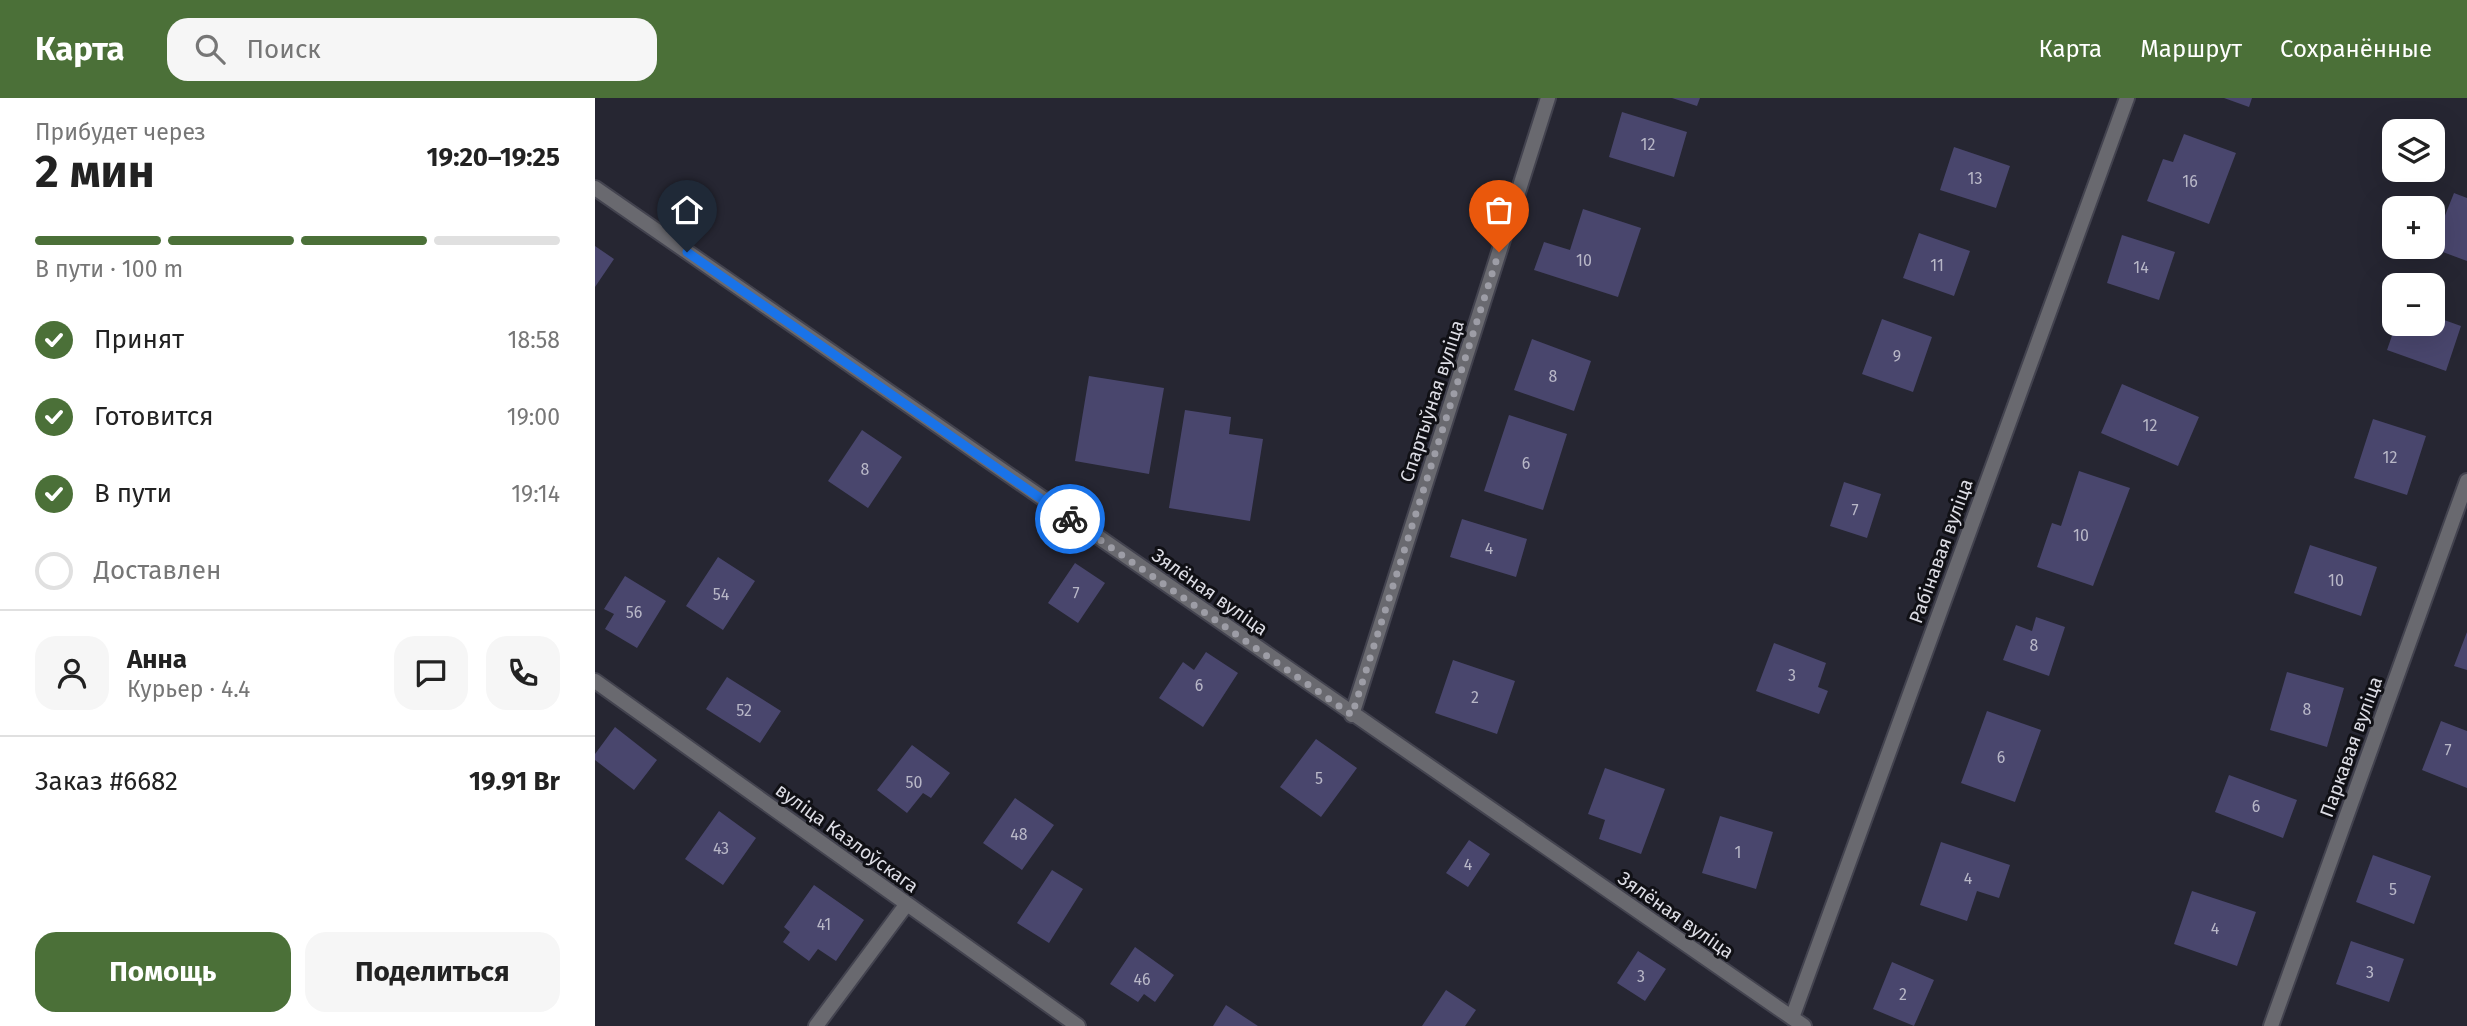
<!DOCTYPE html>
<html lang="ru">
<meta charset="utf-8">
<style>
body{margin:0;font-family:"Fira Sans",sans-serif;background:#f6f6f6;color:#222;height:100vh;display:flex;flex-direction:column;font-size:26px;white-space:nowrap}
*{box-sizing:border-box;margin:0}
p{font-size:23px;color:#767676}
.icon{flex:none;width:38px;height:38px;fill:none;stroke:currentColor;stroke-width:2;stroke-linecap:round;stroke-linejoin:round}
.map{position:relative;flex:1;overflow:hidden}
.details{display:flex;flex-direction:column;background:#fff;width:595px}
.details>*{flex:none}
.controls{position:absolute;left:1787px;top:21px;display:grid;gap:14px}
.controls a{display:grid;place-items:center;width:63px;height:63px;border-radius:14px;background:#fff;box-shadow:0 7px 28px #0002;font-size:35px}
.pin{position:absolute;display:grid;place-items:center;width:60px;height:60px;color:#fff;margin:-72px -30px;border-radius:50% 50% 50% 0;rotate:-45deg;box-shadow:0 0 7px #0007}
.pin .icon{rotate:45deg}
.courier{position:absolute;display:grid;place-items:center;width:70px;height:70px;margin:-35px;border:5px solid #1a73e8;border-radius:50%;background:#fff;color:#222;box-shadow:0 2px 9px #0007}
.overview em{font-style:normal;font-weight:700}
.overview div{display:flex;flex-direction:column-reverse}
.overview{display:flex;align-items:center;justify-content:space-between;height:119px;padding:0 35px}
h1{font-size:46px;font-weight:700;line-height:52px}
.bar{display:grid;grid-template-columns:repeat(4,1fr);gap:10px 7px;align-content:center;height:84px;padding:0 35px}
.bar i{height:9px;border-radius:5px;background:#e0e0e0}
.bar .current{background:#4b7038}
.bar p{grid-column:span 4}
.line{display:flex;align-items:center;gap:18px;padding:0 35px;border-top:2px solid #e0e0e0}
.line div{flex:1}
.round{display:grid;place-items:center;flex:none;width:74px;height:74px;border-radius:21px;background:#f6f6f6}
ol{padding:0 35px;list-style:none}
li{display:flex;align-items:center;gap:21px;height:77px}
li p{margin-inline-start:auto}
li .icon{padding:7px;border-radius:50%;background:#4b7038;color:#fff;stroke-width:4}
li:last-child{color:#767676}
li i{width:38px;height:38px;border:4px solid #e0e0e0;border-radius:50%}
.primary-button{display:flex;gap:14px;margin-top:auto;padding:14px 35px}
.primary-button a{flex:1;height:80px;border-radius:21px;background:#4b7038;color:#fff;font-size:28px;font-weight:700;line-height:80px;text-align:center}
.primary-button a+a{background:#f6f6f6;color:#222}
header{display:flex;align-items:center;gap:42px;box-sizing:border-box;height:98px;padding:0 35px;background:#4b7038;color:#fff}
header strong{font-size:33px}
nav{display:flex;gap:38px;margin-inline-start:auto;font-size:24px}
.search{width:490px;height:63px;background:#f6f6f6;display:flex;align-items:center;gap:18px;box-sizing:border-box;padding:0 24px;border-radius:21px;color:#767676;font-size:26px}
main{display:flex;flex:1;min-height:0}
.map>svg:first-child{display:block}
.building{fill:#49466d}
.lines{fill:none;stroke-linecap:round;stroke-linejoin:round}
.minor-casing{stroke:#43434f;stroke-width:18}
.minor{stroke:#69696f;stroke-width:14}
.done{stroke:#9d9da6;stroke-width:7;stroke-dasharray:0 12.6}
.route{stroke:#1a73e8;stroke-width:9}
.labels{text-anchor:middle;dominant-baseline:central;stroke-width:6;stroke-linejoin:round;paint-order:stroke}
.number-label{font-size:16px;fill:#b8b7c7}
.street-label{font-size:19px;fill:#dddde5;stroke:#101015}
</style>
<header>
<strong>Карта</strong>
<div class="search"><svg class="icon" aria-label="search" viewBox="0 0 24 24"><circle cx="10" cy="10" r="6"/><path d="M15 15l6 6"/></svg>Поиск</div>
<nav><a>Карта</a><a>Маршрут</a><a>Сохранённые</a></nav>
</header>
<main>
<section class="details">
<div class="overview"><div><h1>2 мин</h1><p>Прибудет через</p></div><em>19:20–19:25</em></div>
<div class="bar"><i class="current"></i><i class="current"></i><i class="current"></i><i></i><p>В пути · 100 m</p></div>
<ol>
<li><svg class="icon" aria-label="check" viewBox="0 0 24 24"><path d="M5 12l5 5 9-10"/></svg>Принят<p>18:58</p></li>
<li><svg class="icon" aria-label="check" viewBox="0 0 24 24"><path d="M5 12l5 5 9-10"/></svg>Готовится<p>19:00</p></li>
<li><svg class="icon" aria-label="check" viewBox="0 0 24 24"><path d="M5 12l5 5 9-10"/></svg>В пути<p>19:14</p></li>
<li><i></i>Доставлен</li>
</ol>
<div class="line" style="height:126px"><a class="round"><svg class="icon" aria-label="person" viewBox="0 0 24 24"><circle cx="12" cy="8" r="4"/><path d="M4 21q1-7 8-7t8 7"/></svg></a><div><b>Анна</b><p>Курьер · 4.4</p></div><a class="round"><svg class="icon" aria-label="chat" viewBox="0 0 24 24"><path d="M4 5h16v11H9l-5 4z"/></svg></a><a class="round"><svg class="icon" aria-label="phone" viewBox="0 0 24 24"><path d="M5 4h4l2 5-3 2q2 4 5 5l2-3 5 2v4C11 20 4 13 5 4z"/></svg></a></div>
<div class="line" style="height:91px"><div>Заказ #6682</div><b>19.91 Br</b></div>
<div class="primary-button"><a>Помощь</a><a>Поделиться</a></div>
</section>
<div class="map">
<svg width="1872" height="928" viewBox="0 0 1872 928">
<rect width="100%" height="100%" fill="#262632"/>
<path class="building" d="M 1077,0 L 1105,0 L 1102,8 Z
M 1629,0 L 1657,0 L 1654,9 Z
M 1027,14 L 1092,34 L 1079,79 L 1014,59 Z
M 1589,36 L 1641,55 L 1614,126 L 1552,103 L 1568,61 L 1578,64 Z
M 1359,49 L 1415,68 L 1401,110 L 1345,92 Z
M 1859,95 L 1872,100 L 1872,163 L 1837,150 Z
M 988,111 L 1046,130 L 1023,199 L 939,172 L 949,144 L 975,152 Z
M 1324,135 L 1375,153 L 1359,198 L 1308,180 Z
M 1527,137 L 1580,154 L 1564,202 L 1512,185 Z
M 0,148 L 19,161 L 0,189 Z
M 1838,218 L 1866,228 L 1851,273 L 1792,252 L 1801,226 L 1838,226 Z
M 1287,221 L 1337,239 L 1318,294 L 1267,276 Z
M 937,241 L 996,263 L 979,313 L 919,292 Z
M 494,278 L 569,290 L 554,376 L 480,363 Z
M 1527,286 L 1604,319 L 1583,368 L 1506,335 Z
M 590,312 L 636,319 L 634,336 L 668,341 L 655,423 L 574,410 Z
M 914,317 L 972,336 L 948,412 L 889,393 Z
M 1778,321 L 1831,338 L 1812,397 L 1759,380 Z
M 267,332 L 307,359 L 273,410 L 233,383 Z
M 1484,373 L 1535,390 L 1498,488 L 1442,469 L 1457,425 L 1466,428 Z
M 1249,384 L 1286,396 L 1272,440 L 1235,428 Z
M 867,421 L 932,441 L 921,479 L 855,459 Z
M 1715,447 L 1782,469 L 1766,518 L 1699,495 Z
M 123,459 L 160,483 L 128,532 L 91,508 Z
M 480,465 L 510,485 L 483,525 L 453,505 Z
M 30,478 L 71,503 L 42,550 L 10,531 L 19,516 L 9,511 Z
M 1441,519 L 1470,529 L 1454,578 L 1408,562 L 1421,527 L 1437,533 Z
M 1872,534 L 1872,572 L 1859,568 Z
M 1179,545 L 1231,565 L 1223,589 L 1233,593 L 1224,616 L 1161,593 Z
M 611,554 L 643,575 L 608,629 L 564,600 L 588,564 L 599,572 Z
M 858,562 L 920,583 L 902,636 L 840,615 Z
M 1692,574 L 1749,590 L 1732,649 L 1675,632 Z
M 132,579 L 186,613 L 165,645 L 111,611 Z
M 1392,613 L 1446,632 L 1420,704 L 1366,685 Z
M 1846,623 L 1872,633 L 1872,690 L 1827,672 Z
M 20,629 L 62,662 L 39,692 L 0,662 L 0,656 Z
M 721,641 L 762,670 L 726,719 L 685,689 Z
M 317,647 L 355,675 L 336,700 L 328,695 L 312,715 L 282,692 Z
M 1010,670 L 1070,691 L 1046,756 L 1004,741 L 1010,722 L 993,716 Z
M 1634,677 L 1702,702 L 1688,740 L 1620,714 Z
M 420,700 L 459,727 L 427,772 L 388,745 Z
M 124,713 L 161,740 L 128,787 L 90,761 Z
M 1125,718 L 1178,734 L 1161,791 L 1107,775 Z
M 874,742 L 895,756 L 873,789 L 851,775 Z
M 1346,744 L 1415,767 L 1404,800 L 1382,793 L 1372,823 L 1325,807 Z
M 1778,757 L 1836,778 L 1819,826 L 1761,804 Z
M 457,772 L 488,791 L 454,845 L 422,825 Z
M 219,787 L 269,822 L 241,863 L 223,851 L 214,863 L 188,844 L 195,834 L 189,829 Z
M 1597,793 L 1661,814 L 1642,868 L 1579,846 Z
M 1756,843 L 1809,861 L 1794,904 L 1741,886 Z
M 540,849 L 579,877 L 560,904 L 549,896 L 543,904 L 515,886 Z
M 1043,853 L 1071,871 L 1050,903 L 1022,885 Z
M 1297,864 L 1339,882 L 1319,928 L 1278,911 Z
M 851,892 L 881,912 L 870,928 L 827,928 Z
M 631,907 L 663,928 L 618,928 Z"/>
<g class="lines">
<defs>
<path id="minor" d="M 0,90 L 1209,928
M 0,583 L 483,928
M 757,617 L 953,0
M 1197,920 L 1532,0
M 221,928 L 311,807
M 1676,928 L 1872,383"/>
</defs>
<use href="#minor" class="minor-casing"/>
<use href="#minor" class="minor"/>
</g>
<g class="lines">
<path class="done" d="M 475,421 L 757,617 L 904,154"/>
<path class="route" d="M 92,154 L 475,421"/>
</g>
<g class="labels">
<g class="number-label">
<text x="1053" y="46">12</text>
<text x="1380" y="80">13</text>
<text x="1595" y="83">16</text>
<text x="989" y="162">10</text>
<text x="1342" y="167">11</text>
<text x="1546" y="169">14</text>
<text x="1302" y="258">9</text>
<text x="958" y="278">8</text>
<text x="1555" y="327">12</text>
<text x="1795" y="359">12</text>
<text x="931" y="365">6</text>
<text x="270" y="371">8</text>
<text x="1260" y="412">7</text>
<text x="1486" y="437">10</text>
<text x="894" y="450">4</text>
<text x="1741" y="482">10</text>
<text x="481" y="495">7</text>
<text x="126" y="496">54</text>
<text x="39" y="514">56</text>
<text x="1439" y="547">8</text>
<text x="1197" y="577">3</text>
<text x="604" y="587">6</text>
<text x="880" y="599">2</text>
<text x="1712" y="611">8</text>
<text x="149" y="612">52</text>
<text x="1853" y="652">7</text>
<text x="1406" y="659">6</text>
<text x="724" y="680">5</text>
<text x="319" y="684">50</text>
<text x="1661" y="708">6</text>
<text x="424" y="736">48</text>
<text x="126" y="750">43</text>
<text x="1143" y="754">1</text>
<text x="873" y="766">4</text>
<text x="1373" y="780">4</text>
<text x="1798" y="791">5</text>
<text x="229" y="826">41</text>
<text x="1620" y="830">4</text>
<text x="1775" y="874">3</text>
<text x="1046" y="878">3</text>
<text x="547" y="881">46</text>
<text x="1308" y="896">2</text>
</g>
<g class="street-label">
<text transform="translate(837 303) rotate(-72)">Спартыўная вуліца</text>
<text transform="translate(1346 453) rotate(-70)">Рабінавая вуліца</text>
<text transform="translate(615 494) rotate(35)">Зялёная вуліца</text>
<text transform="translate(1756 649) rotate(-70)">Паркавая вуліца</text>
<text transform="translate(252 740) rotate(36)">вуліца Казлоўскага</text>
<text transform="translate(1081 817) rotate(35)">Зялёная вуліца</text>
</g>
</g>
</svg>
<div class="controls">
<a><svg class="icon" aria-label="layers" viewBox="0 0 24 24"><path d="M12 4l9 5-9 5-9-5zM3 14l9 5 9-5"/></svg></a>
<a>+</a>
<a>−</a>
</div>
<div class="pin" style="left:904px;top:154px;background:#ea580c"><svg class="icon" aria-label="bag" viewBox="0 0 24 24"><path d="M5 8h14l-1 12H6zM9 8a3 3 0 0 1 6 0"/></svg></div>
<div class="pin" style="left:92px;top:154px;background:#1f2937"><svg class="icon" aria-label="home" viewBox="0 0 24 24"><path d="M3 11l9-7 9 7M6 9v11h12V9"/></svg></div>
<div class="courier" style="left:475px;top:421px"><svg class="icon" aria-label="bike" viewBox="0 0 24 24"><circle cx="6" cy="16" r="4"/><circle cx="18" cy="16" r="4"/><path d="M6 16l4-8h5l3 8M10 8l3 8H6M13 5h3"/></svg></div>
</div>
</main>
